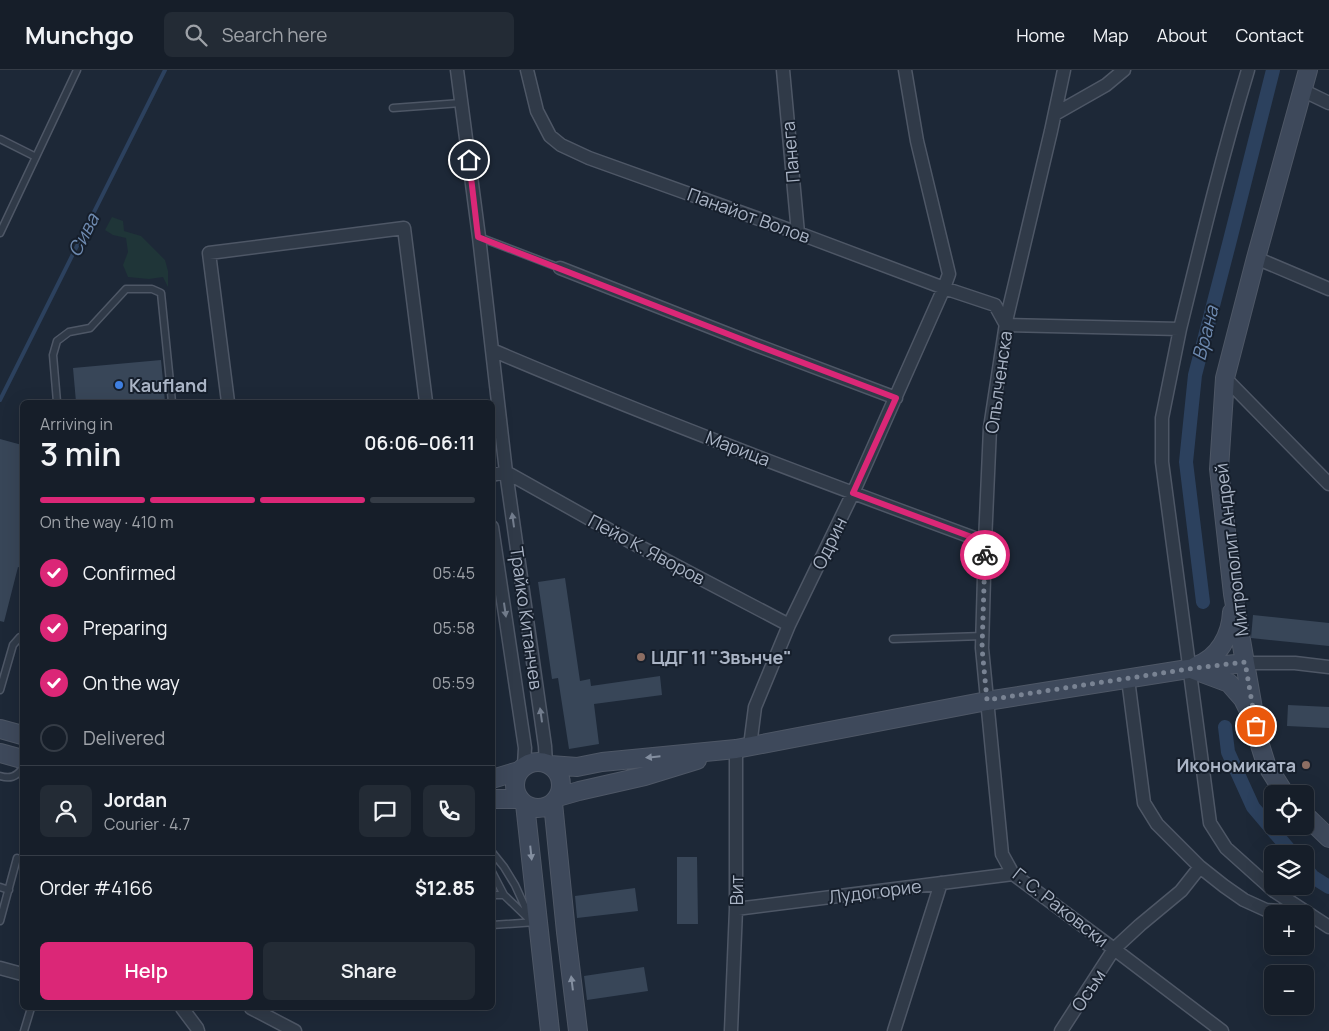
<!DOCTYPE html>
<meta charset="utf-8">
<style>
body{margin:0;font-family:Manrope,sans-serif;background:#232b35;color:#f1f3f6;height:100vh;display:flex;flex-direction:column;font-size:19px;white-space:nowrap}
*{box-sizing:border-box;margin:0}
p{font-size:16px;color:#9ea2a8}
.icon{flex:none;width:28px;height:28px;fill:none;stroke:currentColor;stroke-width:2;stroke-linecap:round;stroke-linejoin:round}
.map{position:relative;flex:1;overflow:hidden}
.side{position:absolute;left:20px;top:330px;width:475px;height:610px;display:flex;flex-direction:column;background:#161e29;border-radius:8px;box-shadow:0 5px 20px #0002,0 0 0 1px #353c46}
.side>*{flex:none}
.controls{position:absolute;left:1264px;top:715px;display:grid;gap:10px}
.controls a{display:grid;place-items:center;width:50px;height:50px;border-radius:8px;background:#161e29;box-shadow:0 5px 20px #0002,0 0 0 1px #353c46;font-size:25px}
.pin{position:absolute;display:grid;place-items:center;width:42px;height:42px;color:#fff;margin:-21px;border:2px solid #fff;border-radius:50%;box-shadow:0 1px 5px #0007}
.courier{position:absolute;display:grid;place-items:center;width:50px;height:50px;margin:-25px;border:4px solid #db2777;border-radius:50%;background:#fff;color:#222;box-shadow:0 1px 6px #0007}
.headline em{font-style:normal;font-weight:600}
.headline div{display:flex;flex-direction:column-reverse}
.headline{display:flex;align-items:center;justify-content:space-between;height:85px;padding:0 20px}
h1{font-size:32px;font-weight:600;line-height:38px}
.bar{display:grid;grid-template-columns:repeat(4,1fr);gap:8px 5px;align-content:center;height:60px;padding:0 20px}
.bar i{height:6px;border-radius:4px;background:#353c46}
.bar .selected{background:#db2777}
.bar p{grid-column:span 4}
.line{display:flex;align-items:center;gap:12px;padding:0 20px;border-top:1px solid #353c46}
.line div{flex:1}
.round{display:grid;place-items:center;flex:none;width:52px;height:52px;border-radius:8px;background:#232b35}
ol{padding:0 20px;list-style:none}
li{display:flex;align-items:center;gap:15px;height:55px}
li p{margin-inline-start:auto}
li .icon{padding:5px;border-radius:50%;background:#db2777;color:#fff;stroke-width:4}
li:last-child{color:#9ea2a8}
li i{width:28px;height:28px;border:2px solid #353c46;border-radius:50%}
.action{display:flex;gap:10px;margin-top:auto;padding:10px 20px}
.action a{flex:1;height:58px;border-radius:8px;background:#db2777;color:#fff;font-size:20px;font-weight:600;line-height:58px;text-align:center}
.action a+a{background:#232b35;color:#f1f3f6}
header{display:flex;align-items:center;gap:30px;box-sizing:border-box;height:70px;padding:0 25px;background:#161e29;border-bottom:1px solid #353c46}
header strong{font-size:24px}
nav{display:flex;gap:28px;margin-inline-start:auto;font-size:18px}
.search{width:350px;height:45px;background:#232b35;display:flex;align-items:center;gap:12px;box-sizing:border-box;padding:0 18px;border-radius:8px;color:#9ea2a8;font-size:19px}
.map>svg:first-child{display:block}
.green{fill:#1f3538}
.lines{fill:none;stroke-linecap:round;stroke-linejoin:round}
.stream{stroke:#2c415e;stroke-width:4}
.canal{stroke:#2c415e;stroke-width:14}
.building{fill:#384658}
.lane-casing{stroke:#4e5766;stroke-width:9}
.street-casing{stroke:#4e5766;stroke-width:15}
.secondary-casing{stroke:#4e5766;stroke-width:20}
.lane{stroke:#303a48;stroke-width:6}
.street{stroke:#303a48;stroke-width:12}
.secondary{stroke:#3e495b;stroke-width:18}
.oneway{fill:#737d8d}
.oneway2{fill:#848fa0}
.done{stroke:#798393;stroke-width:5;stroke-dasharray:0 9}
.route{stroke:#db2777;stroke-width:6}
.shop-dot{fill:#3f7fe0;stroke:#161f2c;stroke-width:2}
.education-dot{fill:#8d6e63;stroke:#161f2c;stroke-width:2}
.labels{text-anchor:middle;dominant-baseline:central;stroke-width:4;stroke-linejoin:round;paint-order:stroke}
.street-label{font-size:18px;fill:#aab4c5;stroke:#161f2c}
.poi-label{font-size:18px;font-weight:bold;fill:#aab4c5;stroke:#161f2c;text-anchor:start}
.water-label{font-size:19px;font-style:italic;fill:#6f8bb1;stroke:#161f2c}
</style>
<header>
<strong>Munchgo</strong>
<div class="search"><svg class="icon" aria-label="search" viewBox="0 0 24 24"><circle cx="10" cy="10" r="6"/><path d="M15 15l6 6"/></svg>Search here</div>
<nav><a>Home</a><a>Map</a><a>About</a><a>Contact</a></nav>
</header>
<div class="map">
<svg width="1329" height="961" viewBox="0 0 1329 961">
<rect width="100%" height="100%" fill="#1d2837"/>
<path class="green" d="M 112,147 L 123,151 L 124,161 L 141,166 L 165,190 L 168,201 L 168,217 L 163,207 L 149,209 L 128,207 L 123,195 L 128,182 L 126,168 L 113,165 L 105,160 Z"/>
<g class="lines">
<path class="stream" d="M 0,330 L 165,0"/>
<path class="canal" d="M 1203,532 L 1186,392 L 1195,305 L 1229,174 L 1273,0
M 1225,657 L 1228,682 L 1253,737 L 1293,784
M 1305,797 L 1313,807 L 1329,817"/>
</g>
<path class="building" d="M 161,290 L 165,332 L 76,332 L 73,298 Z
M 0,369 L 22,375 L 22,498 L 18,497 L 4,552 L 0,551 Z
M 565,508 L 580,611 L 590,609 L 591,616 L 660,606 L 662,625 L 594,634 L 599,674 L 569,679 L 558,608 L 552,609 L 538,512 Z
M 1253,545 L 1329,553 L 1329,576 L 1251,568 Z
M 1288,635 L 1329,637 L 1329,658 L 1287,656 Z
M 677,787 L 697,787 L 698,854 L 677,854 Z
M 635,818 L 638,841 L 577,848 L 575,826 Z
M 644,897 L 648,921 L 587,930 L 584,906 Z"/>
<g class="lines">
<defs>
<path id="lane" d="M 393,38 L 461,33
M 0,69 L 36,87
M 0,163 L 77,0
M 479,167 L 560,198
M 57,332 L 53,285 L 57,271 L 69,262 L 90,258 L 126,219 L 152,219 L 161,223 L 172,332
M 893,569 L 983,566
M 0,620 L 13,575 L 20,567 L 22,568
M 0,706 C 10,709 16,707 22,699
M 492,782 L 504,797 L 515,815 L 531,850
M 492,802 L 504,825 L 528,848
M 0,817 L 9,820
M 492,825 L 504,825
M 0,851 L 17,788
M 492,855 L 536,852
M 24,961 L 31,938"/>
<path id="street" d="M 457,0 L 479,167 L 506,402 L 545,676 L 546,694
M 527,0 L 537,41 L 550,66 L 561,75 L 589,88 L 798,163 L 944,218 L 995,235 L 1006,255 L 1180,259 L 1162,348 L 1162,392 L 1210,753 L 1226,778 L 1274,821 L 1329,857
M 783,0 L 798,163
M 1064,0 L 1051,61 L 1007,247 L 990,358 L 985,472 L 982,578 L 1002,784 L 1013,804 L 1114,879 L 1222,961
M 1302,20 L 1329,33
M 1055,44 L 1106,15 L 1124,0
M 1256,188 L 1329,219
M 560,198 L 756,275 L 896,328
M 1180,259 C 1201,173 1222,86 1248,0
M 492,280 C 654,349 820,411 985,472
M 1225,308 L 1329,414
M 228,332 L 209,183 L 404,158 L 426,332
M 506,402 L 629,471 L 789,555
M 492,405 L 506,402
M 492,457 L 525,678 L 524,696
M 1245,593 L 1295,593 L 1329,597
M 1128,609 L 1144,733 L 1157,754 L 1200,797 L 1224,816 L 1244,830 L 1266,840 L 1307,843
M 750,676 L 755,637 L 789,555 L 853,423 L 944,218 L 949,204 L 917,71 L 905,0
M 736,839 L 1013,804
M 0,898 L 22,904
M 182,938 L 197,958 L 198,961
M 251,938 L 295,961
M 731,961 L 736,839 L 736,679
M 894,961 L 941,813
M 1061,961 L 1114,879 L 1140,855 L 1181,821 L 1200,797"/>
<path id="secondary" d="M 1196,596 C 1219,588 1231,565 1232,542
M 1194,600 L 1229,613 L 1243,629 L 1250,643
M 0,659 L 22,665
M 0,683 L 22,689
M515 715a23 23 0 1 1 46 0a23 23 0 1 1-46 0Z
M 550,695 L 577,697 L 602,692 L 736,679 L 987,631 L 1188,599 L 1245,593
M 492,709 L 519,701
M 1285,724 L 1266,694 L 1260,675 L 1256,656 L 1233,524 L 1219,399 L 1225,308 L 1256,188 L 1308,0
M 558,727 L 579,721 L 645,706 L 697,690
M 492,729 L 519,729
M 553,733 L 566,862 L 578,961
M 525,734 L 550,961
M 1305,745 L 1329,768"/>
</defs>
<use href="#lane" class="lane-casing"/>
<use href="#street" class="street-casing"/>
<use href="#secondary" class="secondary-casing"/>
<use href="#lane" class="lane"/>
<use href="#street" class="street"/>
<use href="#secondary" class="secondary"/>
</g>
<defs><path id="oneway-solid" d="M-6-.8H1V-3.2L6.5 0L1 3.2V.8H-6Z" transform="scale(1.25)"/></defs>
<g class="oneway">
<use href="#oneway-solid" transform="translate(513 450) rotate(-98)"/>
<use href="#oneway-solid" transform="translate(505 540) rotate(82)"/>
<use href="#oneway-solid" transform="translate(541 645) rotate(-98)"/>
</g>
<g class="oneway2">
<use href="#oneway-solid" transform="translate(653 687) rotate(174)"/>
<use href="#oneway-solid" transform="translate(531 783) rotate(84)"/>
<use href="#oneway-solid" transform="translate(572 913) rotate(-97)"/>
</g>
<g class="lines">
<path class="done" d="M 985,485 L 982,578 L 987,630 L 1188,599 L 1245,592 L 1256,656"/>
<path class="route" d="M 469,90 L 478,167 L 756,275 L 896,328 L 853,423 L 985,472 L 985,485"/>
</g>
<circle class="shop-dot" cx="119" cy="315" r="5"/>
<g class="education-dot">
<circle cx="641" cy="587" r="5"/>
<circle cx="1306" cy="695" r="5"/>
</g>
<g class="labels">
<g class="street-label">
<text transform="translate(790 82) rotate(-95)">Панега</text>
<text transform="translate(749 145) rotate(20)">Панайот Волов</text>
<text transform="translate(998 312) rotate(-82)">Опълченска</text>
<text transform="translate(738 378) rotate(21)">Марица</text>
<text transform="translate(829 473) rotate(-64)">Одрин</text>
<text transform="translate(647 479) rotate(28)">Пейо К. Яворов</text>
<text transform="translate(1231 480) rotate(-97)">Митрополит Андрей</text>
<text transform="translate(527 548) rotate(82)">Трайко Китанчев</text>
<text transform="translate(736 820) rotate(-90)">Вит</text>
<text transform="translate(875 821) rotate(-7)">Лудогорие</text>
<text transform="translate(1061 837) rotate(38)">Г. С. Раковски</text>
<text transform="translate(1088 920) rotate(-57)">Осъм</text>
</g>
<g class="poi-label">
<text x="129" y="315">Kaufland</text>
<text x="651" y="587">ЦДГ 11 "Звънче"</text>
<text x="1296" y="695" text-anchor="end">Икономиката</text>
</g>
<g class="water-label">
<text transform="translate(83 165) rotate(-63)">Сива</text>
<text transform="translate(1205 263) rotate(-76)">Врана</text>
</g>
</g>
</svg>
<div class="controls">
<a><svg class="icon" aria-label="locate" viewBox="0 0 24 24"><circle cx="12" cy="12" r="6"/><path d="M12 2v4M12 18v4M2 12h4M18 12h4"/></svg></a>
<a><svg class="icon" aria-label="layers" viewBox="0 0 24 24"><path d="M12 4l9 5-9 5-9-5zM3 14l9 5 9-5"/></svg></a>
<a>+</a>
<a>−</a>
</div>
<div class="pin" style="left:1256px;top:656px;background:#ea580c"><svg class="icon" aria-label="bag" viewBox="0 0 24 24"><path d="M5 8h14l-1 12H6zM9 8a3 3 0 0 1 6 0"/></svg></div>
<div class="pin" style="left:469px;top:90px;background:#1f2937"><svg class="icon" aria-label="home" viewBox="0 0 24 24"><path d="M3 11l9-7 9 7M6 9v11h12V9"/></svg></div>
<div class="courier" style="left:985px;top:485px"><svg class="icon" aria-label="bike" viewBox="0 0 24 24"><circle cx="6" cy="16" r="4"/><circle cx="18" cy="16" r="4"/><path d="M6 16l4-8h5l3 8M10 8l3 8H6M13 5h3"/></svg></div>
<section class="side">
<div class="headline"><div><h1>3 min</h1><p>Arriving in</p></div><em>06:06–06:11</em></div>
<div class="bar"><i class="selected"></i><i class="selected"></i><i class="selected"></i><i></i><p>On the way · 410 m</p></div>
<ol>
<li><svg class="icon" aria-label="check" viewBox="0 0 24 24"><path d="M5 12l5 5 9-10"/></svg>Confirmed<p>05:45</p></li>
<li><svg class="icon" aria-label="check" viewBox="0 0 24 24"><path d="M5 12l5 5 9-10"/></svg>Preparing<p>05:58</p></li>
<li><svg class="icon" aria-label="check" viewBox="0 0 24 24"><path d="M5 12l5 5 9-10"/></svg>On the way<p>05:59</p></li>
<li><i></i>Delivered</li>
</ol>
<div class="line" style="height:90px"><a class="round"><svg class="icon" aria-label="person" viewBox="0 0 24 24"><circle cx="12" cy="8" r="4"/><path d="M4 21q1-7 8-7t8 7"/></svg></a><div><b>Jordan</b><p>Courier · 4.7</p></div><a class="round"><svg class="icon" aria-label="chat" viewBox="0 0 24 24"><path d="M4 5h16v11H9l-5 4z"/></svg></a><a class="round"><svg class="icon" aria-label="phone" viewBox="0 0 24 24"><path d="M5 4h4l2 5-3 2q2 4 5 5l2-3 5 2v4C11 20 4 13 5 4z"/></svg></a></div>
<div class="line" style="height:65px"><div>Order #4166</div><b>$12.85</b></div>
<div class="action"><a>Help</a><a>Share</a></div>
</section>
</div>
